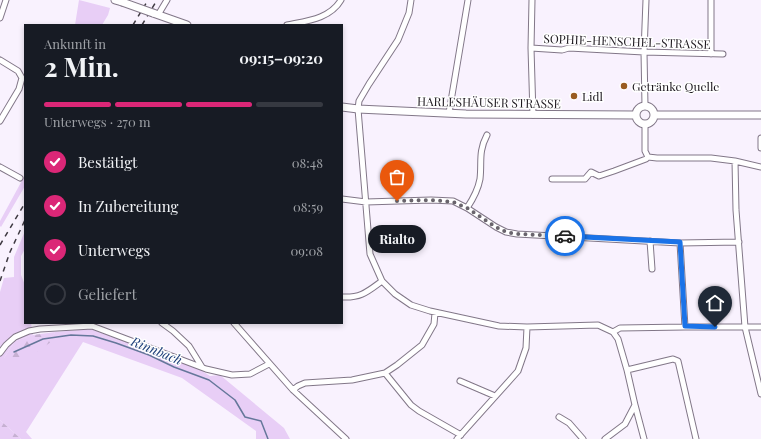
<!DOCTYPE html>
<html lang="de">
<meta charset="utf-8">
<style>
body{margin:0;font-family:"Playfair Display",serif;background:#20242c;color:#f1f3f6;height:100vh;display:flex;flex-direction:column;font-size:15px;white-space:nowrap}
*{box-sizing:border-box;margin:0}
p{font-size:13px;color:#9ea1a6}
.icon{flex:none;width:22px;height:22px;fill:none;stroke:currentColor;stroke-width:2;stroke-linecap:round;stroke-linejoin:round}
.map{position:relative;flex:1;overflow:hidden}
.drawer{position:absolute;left:24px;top:24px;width:319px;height:300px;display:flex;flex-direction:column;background:#171b24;border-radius:0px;box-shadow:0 2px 6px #0003}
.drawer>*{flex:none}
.pin{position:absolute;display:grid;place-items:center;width:34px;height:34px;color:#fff;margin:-41px -17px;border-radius:50% 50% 50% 0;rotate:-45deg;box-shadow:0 0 4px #0007}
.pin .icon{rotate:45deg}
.courier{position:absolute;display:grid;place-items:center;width:40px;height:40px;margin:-20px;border:3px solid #1a73e8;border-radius:50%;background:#fff;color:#222;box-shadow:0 1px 5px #0007}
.bubble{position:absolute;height:28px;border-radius:14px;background:#171b24;box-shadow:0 2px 6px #0003;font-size:13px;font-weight:700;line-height:28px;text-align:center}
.summary em{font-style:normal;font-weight:700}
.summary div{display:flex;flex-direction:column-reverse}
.summary{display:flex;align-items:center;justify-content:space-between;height:68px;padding:0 20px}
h1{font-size:26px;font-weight:700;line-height:30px}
.bar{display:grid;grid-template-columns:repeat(4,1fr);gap:6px 4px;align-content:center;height:48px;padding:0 20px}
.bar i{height:5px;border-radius:3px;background:#363941}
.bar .on{background:#db2777}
.bar p{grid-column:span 4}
ol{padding:0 20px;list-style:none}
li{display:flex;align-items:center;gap:12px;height:44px}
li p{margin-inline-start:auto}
li .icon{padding:4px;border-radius:50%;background:#db2777;color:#fff;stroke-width:4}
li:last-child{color:#9ea1a6}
li i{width:22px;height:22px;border:2px solid #363941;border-radius:50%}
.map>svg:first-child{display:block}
.green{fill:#e8cef6}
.forest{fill:url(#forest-firs)}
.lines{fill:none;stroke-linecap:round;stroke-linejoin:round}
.stream{stroke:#65779a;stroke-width:1.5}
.street-casing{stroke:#827788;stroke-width:7}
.secondary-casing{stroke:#827788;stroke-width:9}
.street{stroke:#fff;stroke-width:5}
.secondary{stroke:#fff;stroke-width:7}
.rail{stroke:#3e3941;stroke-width:1.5;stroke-dasharray:5 5;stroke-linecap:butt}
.secondary-bridge-casing{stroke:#827788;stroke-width:9;stroke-linecap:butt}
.secondary-bridge{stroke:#fff;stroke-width:7}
.done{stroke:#69646c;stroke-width:4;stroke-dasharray:0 7.2}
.route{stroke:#1a73e8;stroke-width:5}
.poi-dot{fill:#995c20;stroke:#fff;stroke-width:1.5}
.labels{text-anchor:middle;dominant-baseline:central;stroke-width:3;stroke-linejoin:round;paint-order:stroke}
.street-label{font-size:12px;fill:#1c171e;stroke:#fff}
.poi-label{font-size:12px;fill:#1c171e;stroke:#fff;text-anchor:start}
.water-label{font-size:13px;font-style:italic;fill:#21427c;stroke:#fff}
</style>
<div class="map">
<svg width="761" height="439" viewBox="0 0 761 439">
<defs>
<pattern id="forest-firs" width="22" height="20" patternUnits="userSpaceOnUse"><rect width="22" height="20" fill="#e8cef6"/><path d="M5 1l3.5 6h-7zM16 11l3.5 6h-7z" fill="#c6b0d2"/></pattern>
</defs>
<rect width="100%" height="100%" fill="#f9f2fe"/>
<path class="green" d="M 79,0 L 110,8 L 108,15 L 102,25 L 75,25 Z
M 25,175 L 25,186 L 1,227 L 0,226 L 0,221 Z
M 25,231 L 25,249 L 21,256 L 21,275 L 25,285 L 25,323 L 31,323 L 33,335 L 15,341 L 4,358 L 50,342 L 55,332 L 91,329 L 199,369 L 210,376 L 220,375 L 284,428 L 290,439 L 256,439 L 256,431 L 182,378 L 83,342 L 26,432 L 32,439 L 21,439 L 0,420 L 0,292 L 4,278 L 14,277 L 14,257 Z"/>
<path class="forest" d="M 55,332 L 51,342 L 23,361 L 4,358 L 15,341 L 33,335 Z
M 0,420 L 21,439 L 0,439 Z"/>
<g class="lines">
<path class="stream" d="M 14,352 L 43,339 L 71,335 L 93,336 L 116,343 L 149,355 L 174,367 L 209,380 L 235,400 L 245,417 L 261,421 L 268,439"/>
<defs>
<path id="street" d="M 411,0 L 409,13 L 398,40 L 369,84 L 359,101 L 358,109 L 370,254 L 382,281 L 395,294 L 411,305 L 430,311 L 499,326 L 527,327 L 598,325 L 613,332 L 618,339 L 627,370 L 635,405 L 625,424 L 605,439
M 532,0 L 531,48 L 533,115
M 711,0 L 711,54
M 158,15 L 167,0
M 0,18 L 6,0
M 287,25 C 306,21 330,19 341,0
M 531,48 L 562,50 L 569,48 L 644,52 L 723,54
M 0,60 L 18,71 L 22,78 L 19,89 L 0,121
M 645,106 L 644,52 L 646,0
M 449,113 L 468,0
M 645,124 L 645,151 L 648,157 L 657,158 L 711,158 L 735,161 L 761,167
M 761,138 L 761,148
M 735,161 L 736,210 L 745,327 L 761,394
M 0,167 L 20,178
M 552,179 L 585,179 L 591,172 L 599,176 L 614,171 L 646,159 L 648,157
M 342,199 L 366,202 L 431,200 L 453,201 L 467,208 L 496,227 L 506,232 L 517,234 L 680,243 L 739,242
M 467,208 C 473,199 478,190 480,179 C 482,162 478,152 487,135
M 650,241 L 652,269
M 680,243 L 685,327
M 342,297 C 361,298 367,292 382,281
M 162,323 L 173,331 L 189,346 L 202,367
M 234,323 L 293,390 L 346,439
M 613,332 L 620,328 L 685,327 L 761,327
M 0,353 L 6,345 L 15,337 L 29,331 L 40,329 L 92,326 L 206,369 L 232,375 L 250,374 L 269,364
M 627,370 L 673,359 L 678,361 L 696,439
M 385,373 L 411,405 L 419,411 L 461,435
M 460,381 L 495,396
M 293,390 L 298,386 L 305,383 L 352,380 L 385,373 L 397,365 L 422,345 L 434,324 L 435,313
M 635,405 L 644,439
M 559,417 L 569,423 L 583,439
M 457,439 L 518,371 L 526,348 L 527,327"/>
<path id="secondary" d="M 115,0 L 122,2
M 153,13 L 187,25
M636 115a9 9 0 1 1 18 0a9 9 0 1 1-18 0Z
M 342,107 L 358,109 L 466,114 L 635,115
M 654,115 L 761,115"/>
</defs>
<use href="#street" class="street-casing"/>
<use href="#secondary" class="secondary-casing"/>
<use href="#street" class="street"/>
<use href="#secondary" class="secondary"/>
<path class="rail" d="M 133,25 L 148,0
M 142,25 L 157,0
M 0,245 L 25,203
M 0,281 L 10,252 L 25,220"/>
<defs>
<path id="secondary-bridge" d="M 122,2 L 153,13"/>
</defs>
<use href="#secondary-bridge" class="secondary-bridge-casing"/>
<use href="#secondary-bridge" class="secondary-bridge"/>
</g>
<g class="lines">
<path class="done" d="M 397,201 L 431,200 L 453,202 L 467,208 L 496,227 L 506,232 L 517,234 L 565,236"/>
<path class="route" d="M 565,236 L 680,242 L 685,326 L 715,327"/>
</g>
<g class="poi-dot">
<circle cx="624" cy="86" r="4"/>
<circle cx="574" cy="96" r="4"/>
</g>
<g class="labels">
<g class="street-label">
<text transform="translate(627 41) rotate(2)">SOPHIE-HENSCHEL-STRASSE</text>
<text transform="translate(489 102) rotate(1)">HARLESHÄUSER STRASSE</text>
</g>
<g class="poi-label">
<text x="632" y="86">Getränke Quelle</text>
<text x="582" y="96">Lidl</text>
</g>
<g class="water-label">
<text transform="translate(157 350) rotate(22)">Rinnbach</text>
</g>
</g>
</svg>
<div class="pin" style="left:397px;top:201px;background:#ea580c"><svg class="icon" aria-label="bag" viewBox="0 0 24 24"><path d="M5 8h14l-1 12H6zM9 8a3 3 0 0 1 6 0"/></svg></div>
<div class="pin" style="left:715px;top:327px;background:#1f2937"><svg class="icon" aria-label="home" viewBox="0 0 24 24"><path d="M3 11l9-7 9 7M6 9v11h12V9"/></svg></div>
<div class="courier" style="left:565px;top:236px"><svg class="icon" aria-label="car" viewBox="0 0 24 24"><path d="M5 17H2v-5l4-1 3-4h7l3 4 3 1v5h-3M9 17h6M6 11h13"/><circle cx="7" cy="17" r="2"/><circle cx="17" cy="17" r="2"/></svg></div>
<div class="bubble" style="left:368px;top:225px;width:58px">Rialto</div>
<section class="drawer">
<div class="summary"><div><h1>2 Min.</h1><p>Ankunft in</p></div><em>09:15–09:20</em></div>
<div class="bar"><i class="on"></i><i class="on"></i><i class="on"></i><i></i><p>Unterwegs · 270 m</p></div>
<ol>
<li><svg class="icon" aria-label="check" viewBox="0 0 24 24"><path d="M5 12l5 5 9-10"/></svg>Bestätigt<p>08:48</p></li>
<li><svg class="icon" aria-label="check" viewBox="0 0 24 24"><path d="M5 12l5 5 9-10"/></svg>In Zubereitung<p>08:59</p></li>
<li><svg class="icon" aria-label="check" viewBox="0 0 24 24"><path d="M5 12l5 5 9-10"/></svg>Unterwegs<p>09:08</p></li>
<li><i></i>Geliefert</li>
</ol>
</section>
</div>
